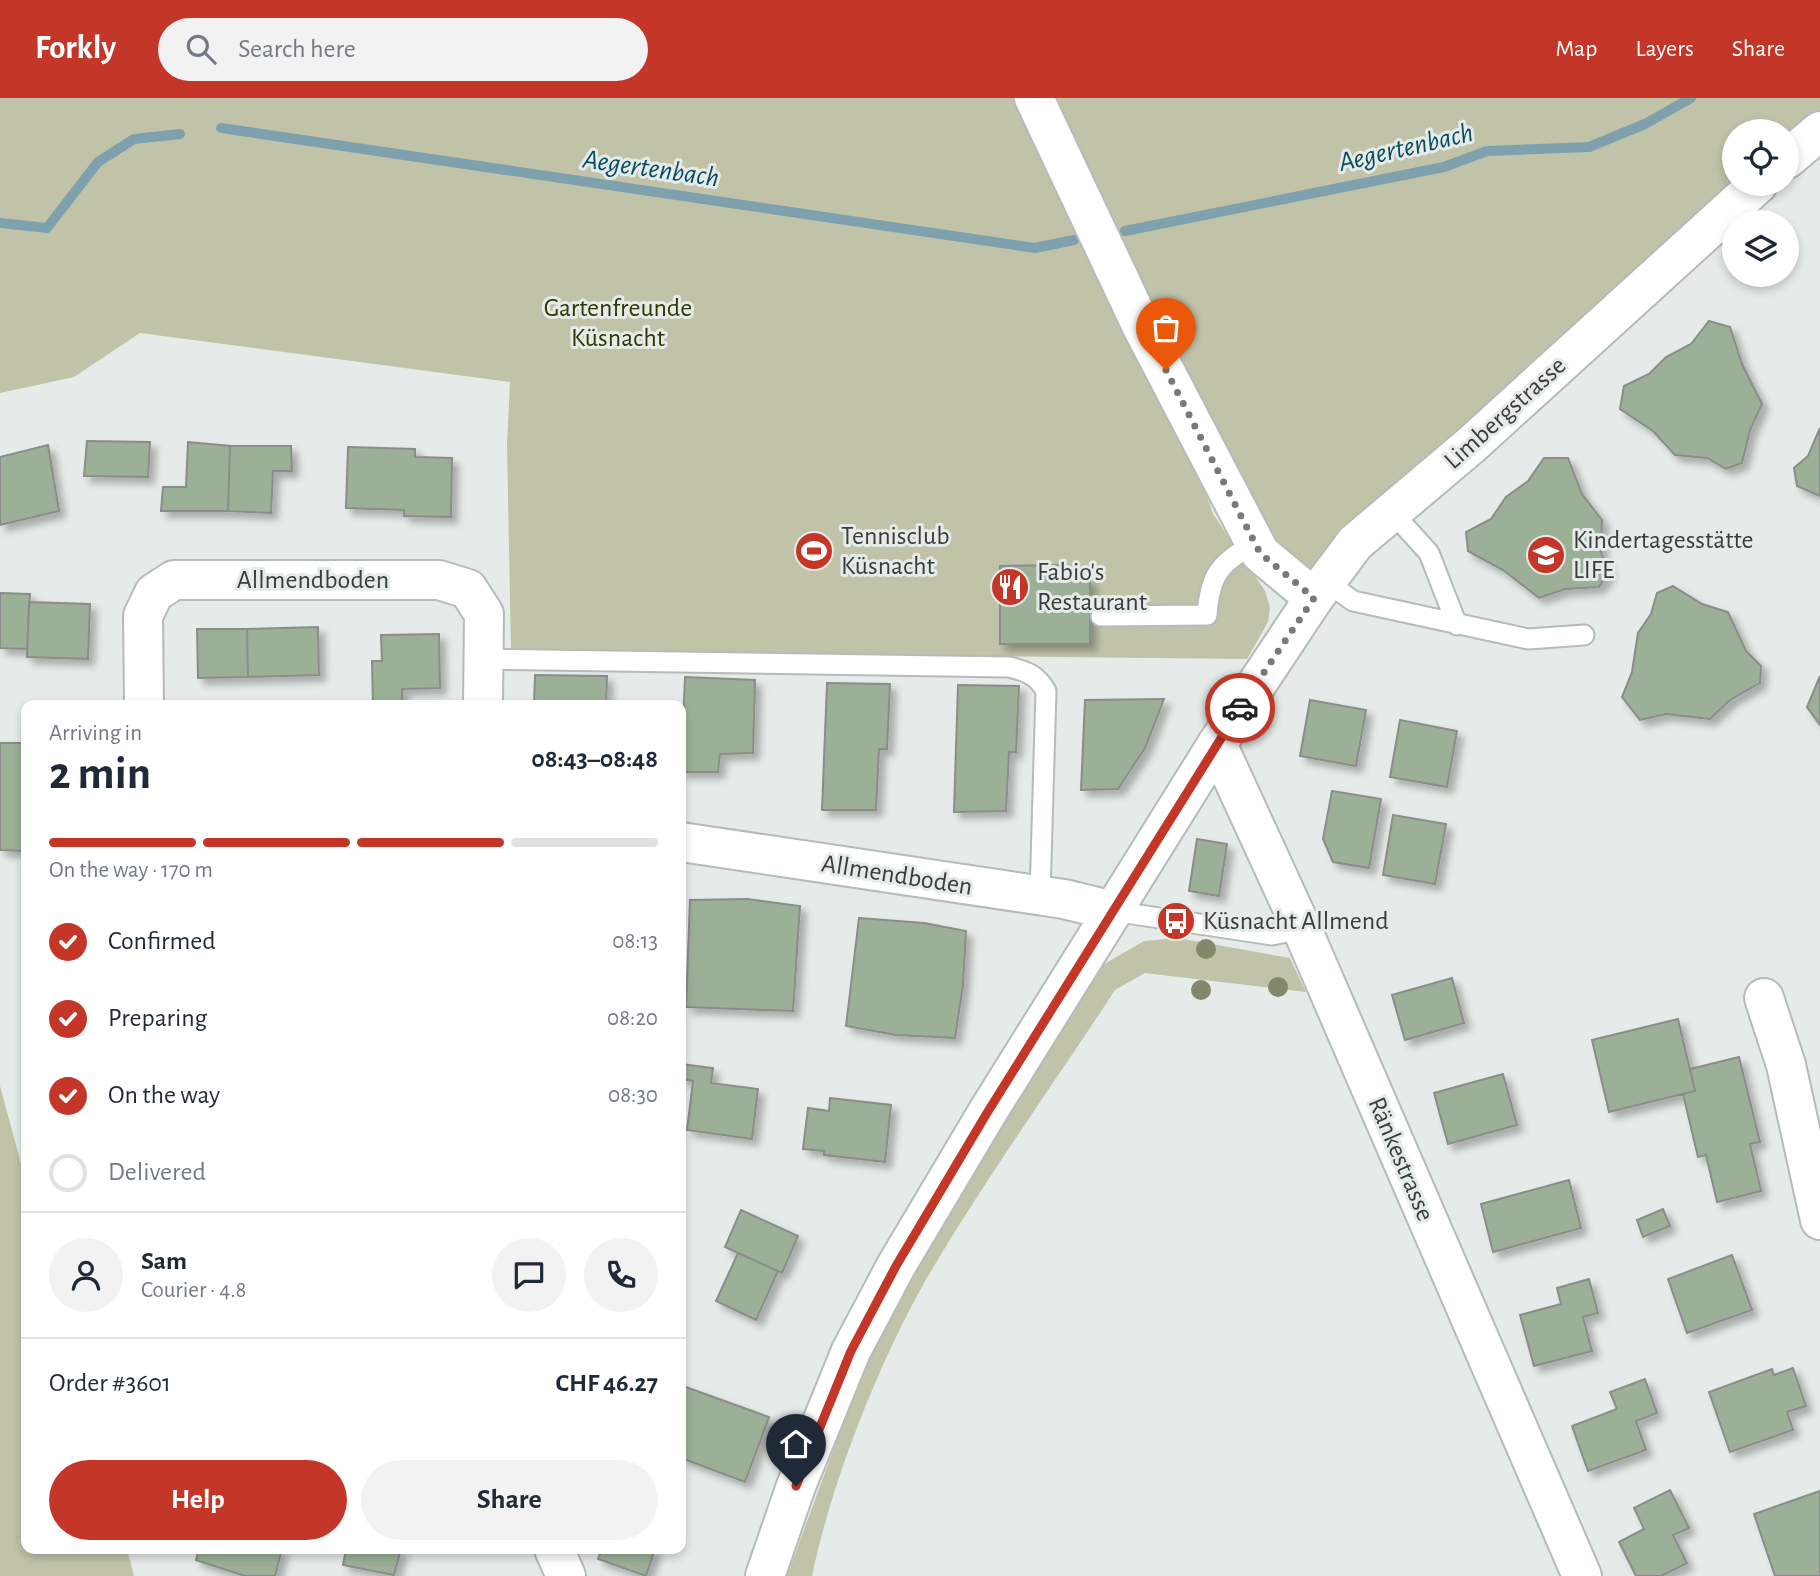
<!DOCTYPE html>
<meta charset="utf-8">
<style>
body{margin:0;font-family:"Alegreya Sans",sans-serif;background:#f2f2f3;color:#1f2937;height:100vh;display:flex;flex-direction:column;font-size:26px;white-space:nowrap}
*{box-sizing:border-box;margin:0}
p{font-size:23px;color:#747a83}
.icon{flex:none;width:38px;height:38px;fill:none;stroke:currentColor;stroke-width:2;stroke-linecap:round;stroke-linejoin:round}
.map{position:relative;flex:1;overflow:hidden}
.side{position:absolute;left:21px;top:602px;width:665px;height:854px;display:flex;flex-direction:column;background:#fff;border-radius:14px;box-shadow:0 4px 10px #0003}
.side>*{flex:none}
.tools{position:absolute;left:1722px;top:21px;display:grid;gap:14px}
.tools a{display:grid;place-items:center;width:77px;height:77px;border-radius:50%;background:#fff;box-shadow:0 4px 10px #0003;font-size:35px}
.pin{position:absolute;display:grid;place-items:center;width:60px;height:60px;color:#fff;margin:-72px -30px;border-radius:50% 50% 50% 0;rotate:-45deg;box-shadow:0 0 7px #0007}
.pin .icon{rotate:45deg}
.courier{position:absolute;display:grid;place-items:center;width:70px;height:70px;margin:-35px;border:5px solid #c43728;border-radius:50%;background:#fff;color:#222;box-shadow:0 2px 9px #0007}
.head em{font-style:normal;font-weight:600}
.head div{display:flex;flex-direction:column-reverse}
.head{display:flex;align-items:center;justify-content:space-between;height:119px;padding:0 28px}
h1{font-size:46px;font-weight:600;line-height:52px}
.bar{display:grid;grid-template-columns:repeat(4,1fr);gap:10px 7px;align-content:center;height:84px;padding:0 28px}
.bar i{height:9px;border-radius:5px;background:#e0e1e3}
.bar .selected{background:#c43728}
.bar p{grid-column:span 4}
.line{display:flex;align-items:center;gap:18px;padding:0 28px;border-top:2px solid #e0e1e3}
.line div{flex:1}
.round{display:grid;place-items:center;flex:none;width:74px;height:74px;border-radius:37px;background:#f2f2f3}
ol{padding:0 28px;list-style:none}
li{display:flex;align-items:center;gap:21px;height:77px}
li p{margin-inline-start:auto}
li .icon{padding:7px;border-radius:50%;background:#c43728;color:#fff;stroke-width:4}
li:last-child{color:#747a83}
li i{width:38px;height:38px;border:4px solid #e0e1e3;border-radius:50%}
.cta{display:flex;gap:14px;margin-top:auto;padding:14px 28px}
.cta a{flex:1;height:80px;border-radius:42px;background:#c43728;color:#fff;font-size:28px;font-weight:600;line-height:80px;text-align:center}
.cta a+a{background:#f2f2f3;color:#1f2937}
header{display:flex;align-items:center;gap:42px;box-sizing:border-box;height:98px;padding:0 35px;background:#c43728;color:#fff}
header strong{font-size:33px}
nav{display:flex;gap:38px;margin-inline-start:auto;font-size:24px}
.search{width:490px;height:63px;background:#f2f2f3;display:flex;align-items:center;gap:18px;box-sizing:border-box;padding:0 24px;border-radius:38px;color:#747a83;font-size:26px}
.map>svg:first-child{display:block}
.green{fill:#c0c3a8}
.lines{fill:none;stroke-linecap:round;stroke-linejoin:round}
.stream{stroke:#7fa0ad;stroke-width:10}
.building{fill:#9cb098;stroke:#8a8d89;stroke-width:2;filter:url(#shadow)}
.service-casing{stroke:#b5bbb8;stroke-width:23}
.minor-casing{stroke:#b5bbb8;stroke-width:42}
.tertiary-casing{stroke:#b5bbb8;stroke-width:42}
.service{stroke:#fff;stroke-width:19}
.minor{stroke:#fff;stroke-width:38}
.tertiary{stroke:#fff;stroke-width:38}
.tree{fill:#84886a}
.done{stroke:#767a78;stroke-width:7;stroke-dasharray:0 12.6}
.route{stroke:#c43728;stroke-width:9}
.labels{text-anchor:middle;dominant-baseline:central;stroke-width:6;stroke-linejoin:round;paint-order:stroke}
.park-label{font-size:26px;fill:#343702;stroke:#e5ebe8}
.street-label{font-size:26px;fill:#3b3d3c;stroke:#e5ebe8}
.poi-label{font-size:26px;fill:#3b3d3c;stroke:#e5ebe8;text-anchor:start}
.water-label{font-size:28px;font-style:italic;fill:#084c61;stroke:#e5ebe8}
</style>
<header>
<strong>Forkly</strong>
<div class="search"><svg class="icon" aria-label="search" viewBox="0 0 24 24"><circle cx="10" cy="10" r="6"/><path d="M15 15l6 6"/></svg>Search here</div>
<nav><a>Map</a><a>Layers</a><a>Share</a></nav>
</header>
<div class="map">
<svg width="1820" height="1478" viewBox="0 0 1820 1478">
<defs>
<filter id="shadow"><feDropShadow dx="6" dy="6" stdDeviation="3.5" flood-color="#0004"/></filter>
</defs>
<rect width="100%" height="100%" fill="#e5ebe8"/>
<path class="green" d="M 0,0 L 1820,0 L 1820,33 L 1787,61 L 1787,33 L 1734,33 L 1734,86 L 1314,500 L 1195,363 L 1213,416 L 1265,493 L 1270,509 L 1268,524 L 1247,561 L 511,553 L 507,347 L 510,284 L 140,235 L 74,279 L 0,295 Z
M 1178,840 L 1290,860 L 1306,894 L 1145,875 L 1115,892 C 1055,984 990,1074 934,1168 C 883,1253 832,1381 812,1478 L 787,1478 L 864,1269 L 916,1167 L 1099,869 L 1144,843 Z
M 0,988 L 26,1084 L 26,1451 L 127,1451 L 134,1478 L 0,1478 Z"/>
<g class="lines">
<path class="stream" d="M 221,30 L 1035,150 L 1074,142
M 0,125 L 47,130 L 98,64 L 134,41 L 180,36
M 1125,133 L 1444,69 L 1487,53 L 1589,49 L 1645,26 L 1691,0"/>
</g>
<path class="building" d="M 1709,223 L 1730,229 L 1742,266 L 1762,306 L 1750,332 L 1742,365 L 1726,371 L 1707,360 L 1675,357 L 1653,333 L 1620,311 L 1624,288 L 1649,276 L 1666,259 L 1691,246 Z
M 1820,330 L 1820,398 L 1797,388 L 1794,370 L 1808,358 Z
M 87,343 L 150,344 L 148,379 L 84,378 Z
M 188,344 L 230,348 L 228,413 L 161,413 L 163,389 L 186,389 Z
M 48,347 L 59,413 L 0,427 L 0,359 Z
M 230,348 L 291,348 L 292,373 L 273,373 L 271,415 L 228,413 Z
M 348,349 L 415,351 L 415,359 L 452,360 L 451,419 L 404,418 L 404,412 L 346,410 Z
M 1544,360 L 1568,360 L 1582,396 L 1602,422 L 1601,454 L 1609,474 L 1599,489 L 1565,491 L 1539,500 L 1503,472 L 1468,453 L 1466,434 L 1491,421 L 1506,399 L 1528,383 Z
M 1063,467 L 1063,481 L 1090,481 L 1090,546 L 1000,546 L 1000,468 Z
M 1673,488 L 1702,506 L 1728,514 L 1746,553 L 1761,568 L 1760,585 L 1730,602 L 1710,621 L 1666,616 L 1640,622 L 1622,599 L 1632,574 L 1638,535 L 1651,516 L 1657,495 Z
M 0,495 L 30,496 L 27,551 L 0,550 Z
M 29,504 L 90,506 L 88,561 L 27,559 Z
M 318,529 L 319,577 L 248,579 L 247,531 Z
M 197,531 L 247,531 L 248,579 L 198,580 Z
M 439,536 L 440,590 L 402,591 L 402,607 L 373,607 L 372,563 L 382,563 L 381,537 Z
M 535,577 L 607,578 L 606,607 L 534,607 Z
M 1820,578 L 1820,627 L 1807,609 Z
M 685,579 L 755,582 L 753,655 L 720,656 L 718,674 L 681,674 Z
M 827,585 L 890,586 L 887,651 L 879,651 L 876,712 L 822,712 Z
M 958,587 L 1019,588 L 1016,654 L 1009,654 L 1006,713 L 954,714 Z
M 1164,601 L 1145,650 L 1118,691 L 1081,692 L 1085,602 Z
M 1310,602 L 1366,612 L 1356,668 L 1300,658 Z
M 1400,622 L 1457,633 L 1447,689 L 1390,679 Z
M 0,645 L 26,645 L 26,753 L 0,752 Z
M 1332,693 L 1381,701 L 1369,770 L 1333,764 L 1323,741 Z
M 1393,717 L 1446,726 L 1435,786 L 1383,777 Z
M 1197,741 L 1227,746 L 1219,798 L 1189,793 Z
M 747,801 L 800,808 L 793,913 L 686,909 L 690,802 Z
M 859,820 L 924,825 L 966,833 L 963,887 L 955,940 L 896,937 L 846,928 Z
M 1452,880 L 1464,925 L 1405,942 L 1392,897 Z
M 1678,921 L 1695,993 L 1609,1014 L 1592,942 Z
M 1739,959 L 1760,1044 L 1750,1046 L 1761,1093 L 1717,1104 L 1706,1057 L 1698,1059 L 1683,996 L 1695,993 L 1690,971 Z
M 681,966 L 713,970 L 711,985 L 758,991 L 752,1041 L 687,1032 L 693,983 L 681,981 Z
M 1503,976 L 1517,1027 L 1448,1046 L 1434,995 Z
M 830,1000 L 891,1007 L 885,1064 L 824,1057 L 824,1053 L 803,1051 L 808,1010 L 829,1013 Z
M 1569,1082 L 1581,1130 L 1493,1154 L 1481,1106 Z
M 1663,1111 L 1670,1128 L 1643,1139 L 1637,1122 Z
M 741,1112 L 798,1138 L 782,1175 L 725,1149 Z
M 738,1155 L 778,1173 L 756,1222 L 716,1203 Z
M 1732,1157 L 1752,1212 L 1687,1235 L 1668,1181 Z
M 1589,1181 L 1598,1215 L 1583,1219 L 1592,1253 L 1534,1268 L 1520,1217 L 1561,1206 L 1557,1190 Z
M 1793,1270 L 1806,1308 L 1787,1314 L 1793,1332 L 1730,1354 L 1709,1294 L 1772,1271 L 1774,1277 Z
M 1645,1281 L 1657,1315 L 1636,1323 L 1646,1352 L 1588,1373 L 1572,1328 L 1617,1311 L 1610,1294 Z
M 683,1288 L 769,1319 L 745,1384 L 681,1360 Z
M 1670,1392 L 1689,1430 L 1673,1437 L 1687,1465 L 1661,1478 L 1636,1478 L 1619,1444 L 1644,1431 L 1634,1410 Z
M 1820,1393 L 1820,1478 L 1775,1478 L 1754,1416 Z
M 199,1451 L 282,1451 L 275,1478 L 245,1478 L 196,1462 Z
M 346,1451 L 401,1451 L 394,1477 L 343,1467 Z
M 602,1451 L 655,1451 L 646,1478 L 598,1461 Z"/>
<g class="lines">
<defs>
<path id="service" d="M 1391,413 L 1429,455 L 1457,527
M 1327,484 L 1353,503 L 1528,541 L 1584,537
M 1101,518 L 1207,517 C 1210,475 1220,466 1255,445
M 483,561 L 1009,569 C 1026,573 1037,577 1046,593 L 1040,798
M 1113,813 L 1272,837 L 1302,831"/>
<path id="minor" d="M 1034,0 L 1141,227 L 1260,455 L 1314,500
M 144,607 L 143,518 L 154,495 L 174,482 L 439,482 L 468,491 L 484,516 L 483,607
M 1217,646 L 1302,831 L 1582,1478
M 681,744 L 1064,801 L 1113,813
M 1764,900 L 1786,967 L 1820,1122
M 554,1451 L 566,1478"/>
<path id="tertiary" d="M 1787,61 L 1820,33
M 765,1478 L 796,1388 L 851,1253 L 896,1168 L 987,1015 L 1217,646 L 1314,500 L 1355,445 L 1471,347 L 1758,86"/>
</defs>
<use href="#service" class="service-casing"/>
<use href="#minor" class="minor-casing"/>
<use href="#tertiary" class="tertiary-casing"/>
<use href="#service" class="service"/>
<use href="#minor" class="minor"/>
<use href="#tertiary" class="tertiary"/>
</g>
<g class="tree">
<circle cx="1206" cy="851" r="10"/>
<circle cx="1278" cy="889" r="10"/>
<circle cx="1201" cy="892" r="10"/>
</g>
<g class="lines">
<path class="done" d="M 1166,272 L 1260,455 L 1314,500 L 1240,610"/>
<path class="route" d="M 796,1388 L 851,1253 L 896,1168 L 987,1015 L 1240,610"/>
</g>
<defs>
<symbol id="stadium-disc" viewBox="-11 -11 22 22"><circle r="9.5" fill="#c43728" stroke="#e5ebe8"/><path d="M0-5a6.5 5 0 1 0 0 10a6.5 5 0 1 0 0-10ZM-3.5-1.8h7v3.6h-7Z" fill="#fff"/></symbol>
<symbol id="school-disc" viewBox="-11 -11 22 22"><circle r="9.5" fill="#c43728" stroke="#e5ebe8"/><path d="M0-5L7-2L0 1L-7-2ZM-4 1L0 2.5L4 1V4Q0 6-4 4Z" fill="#fff"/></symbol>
<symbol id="restaurant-disc" viewBox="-11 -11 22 22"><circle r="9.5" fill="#c43728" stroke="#e5ebe8"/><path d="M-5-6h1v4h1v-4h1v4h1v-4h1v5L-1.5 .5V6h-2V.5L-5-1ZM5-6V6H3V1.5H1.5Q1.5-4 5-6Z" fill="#fff"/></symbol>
<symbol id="bus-disc" viewBox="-11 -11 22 22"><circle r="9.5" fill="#c43728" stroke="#e5ebe8"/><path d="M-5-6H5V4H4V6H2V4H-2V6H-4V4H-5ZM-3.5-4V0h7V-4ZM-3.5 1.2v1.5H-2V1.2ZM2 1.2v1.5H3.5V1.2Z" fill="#fff"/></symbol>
</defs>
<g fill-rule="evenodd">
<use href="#stadium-disc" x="792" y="431" width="44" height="44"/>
<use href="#school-disc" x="1524" y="435" width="44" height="44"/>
<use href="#restaurant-disc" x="988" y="467" width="44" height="44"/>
<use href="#bus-disc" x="1154" y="801" width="44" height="44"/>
</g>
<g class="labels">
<g class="park-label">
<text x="618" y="210">Gartenfreunde<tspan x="618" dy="30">Küsnacht</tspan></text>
</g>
<g class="street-label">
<text transform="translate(1505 315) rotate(-42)">Limbergstrasse</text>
<text x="313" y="482">Allmendboden</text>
<text transform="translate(897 777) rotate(9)">Allmendboden</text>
<text transform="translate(1401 1061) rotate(67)">Ränkestrasse</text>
</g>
<g class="poi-label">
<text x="841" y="438">Tennisclub<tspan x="841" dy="30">Küsnacht</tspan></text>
<text x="1573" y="442">Kindertagesstätte<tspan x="1573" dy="30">LIFE</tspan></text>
<text x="1037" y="474">Fabio's<tspan x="1037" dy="30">Restaurant</tspan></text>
<text x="1203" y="823">Küsnacht Allmend</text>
</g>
<g class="water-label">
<text transform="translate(1406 50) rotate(-13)">Aegertenbach</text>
<text transform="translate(651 71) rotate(8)">Aegertenbach</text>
</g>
</g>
</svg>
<div class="tools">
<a><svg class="icon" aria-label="locate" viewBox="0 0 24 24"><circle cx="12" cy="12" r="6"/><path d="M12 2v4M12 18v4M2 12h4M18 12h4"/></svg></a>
<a><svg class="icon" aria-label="layers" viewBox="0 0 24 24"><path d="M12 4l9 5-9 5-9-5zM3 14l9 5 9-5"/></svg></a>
</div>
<div class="pin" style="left:1166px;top:272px;background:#ea580c"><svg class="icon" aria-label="bag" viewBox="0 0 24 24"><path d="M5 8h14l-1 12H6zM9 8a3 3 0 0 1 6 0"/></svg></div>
<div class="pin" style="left:796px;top:1388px;background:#1f2937"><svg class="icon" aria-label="home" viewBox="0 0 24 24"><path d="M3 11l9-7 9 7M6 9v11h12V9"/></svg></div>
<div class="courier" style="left:1240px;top:610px"><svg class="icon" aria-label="car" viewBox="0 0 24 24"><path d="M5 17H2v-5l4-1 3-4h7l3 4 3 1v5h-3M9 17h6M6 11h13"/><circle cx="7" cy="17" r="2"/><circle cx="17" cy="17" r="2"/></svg></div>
<section class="side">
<div class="head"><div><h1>2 min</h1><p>Arriving in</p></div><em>08:43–08:48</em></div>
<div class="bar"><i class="selected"></i><i class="selected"></i><i class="selected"></i><i></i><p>On the way · 170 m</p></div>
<ol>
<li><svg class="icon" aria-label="check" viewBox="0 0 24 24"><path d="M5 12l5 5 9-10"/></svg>Confirmed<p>08:13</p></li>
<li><svg class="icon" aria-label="check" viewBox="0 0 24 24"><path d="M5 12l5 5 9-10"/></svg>Preparing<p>08:20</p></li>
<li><svg class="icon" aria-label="check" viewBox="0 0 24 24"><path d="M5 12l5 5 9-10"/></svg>On the way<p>08:30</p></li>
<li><i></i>Delivered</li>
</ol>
<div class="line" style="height:126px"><a class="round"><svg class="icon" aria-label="person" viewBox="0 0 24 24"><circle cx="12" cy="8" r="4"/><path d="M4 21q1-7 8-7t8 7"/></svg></a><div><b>Sam</b><p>Courier · 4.8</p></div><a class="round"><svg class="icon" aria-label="chat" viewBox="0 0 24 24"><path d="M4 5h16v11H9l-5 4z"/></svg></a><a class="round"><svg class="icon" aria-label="phone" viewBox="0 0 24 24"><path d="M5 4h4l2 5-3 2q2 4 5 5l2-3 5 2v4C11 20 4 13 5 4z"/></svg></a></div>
<div class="line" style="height:91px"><div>Order #3601</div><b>CHF 46.27</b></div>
<div class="cta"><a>Help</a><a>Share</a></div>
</section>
</div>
